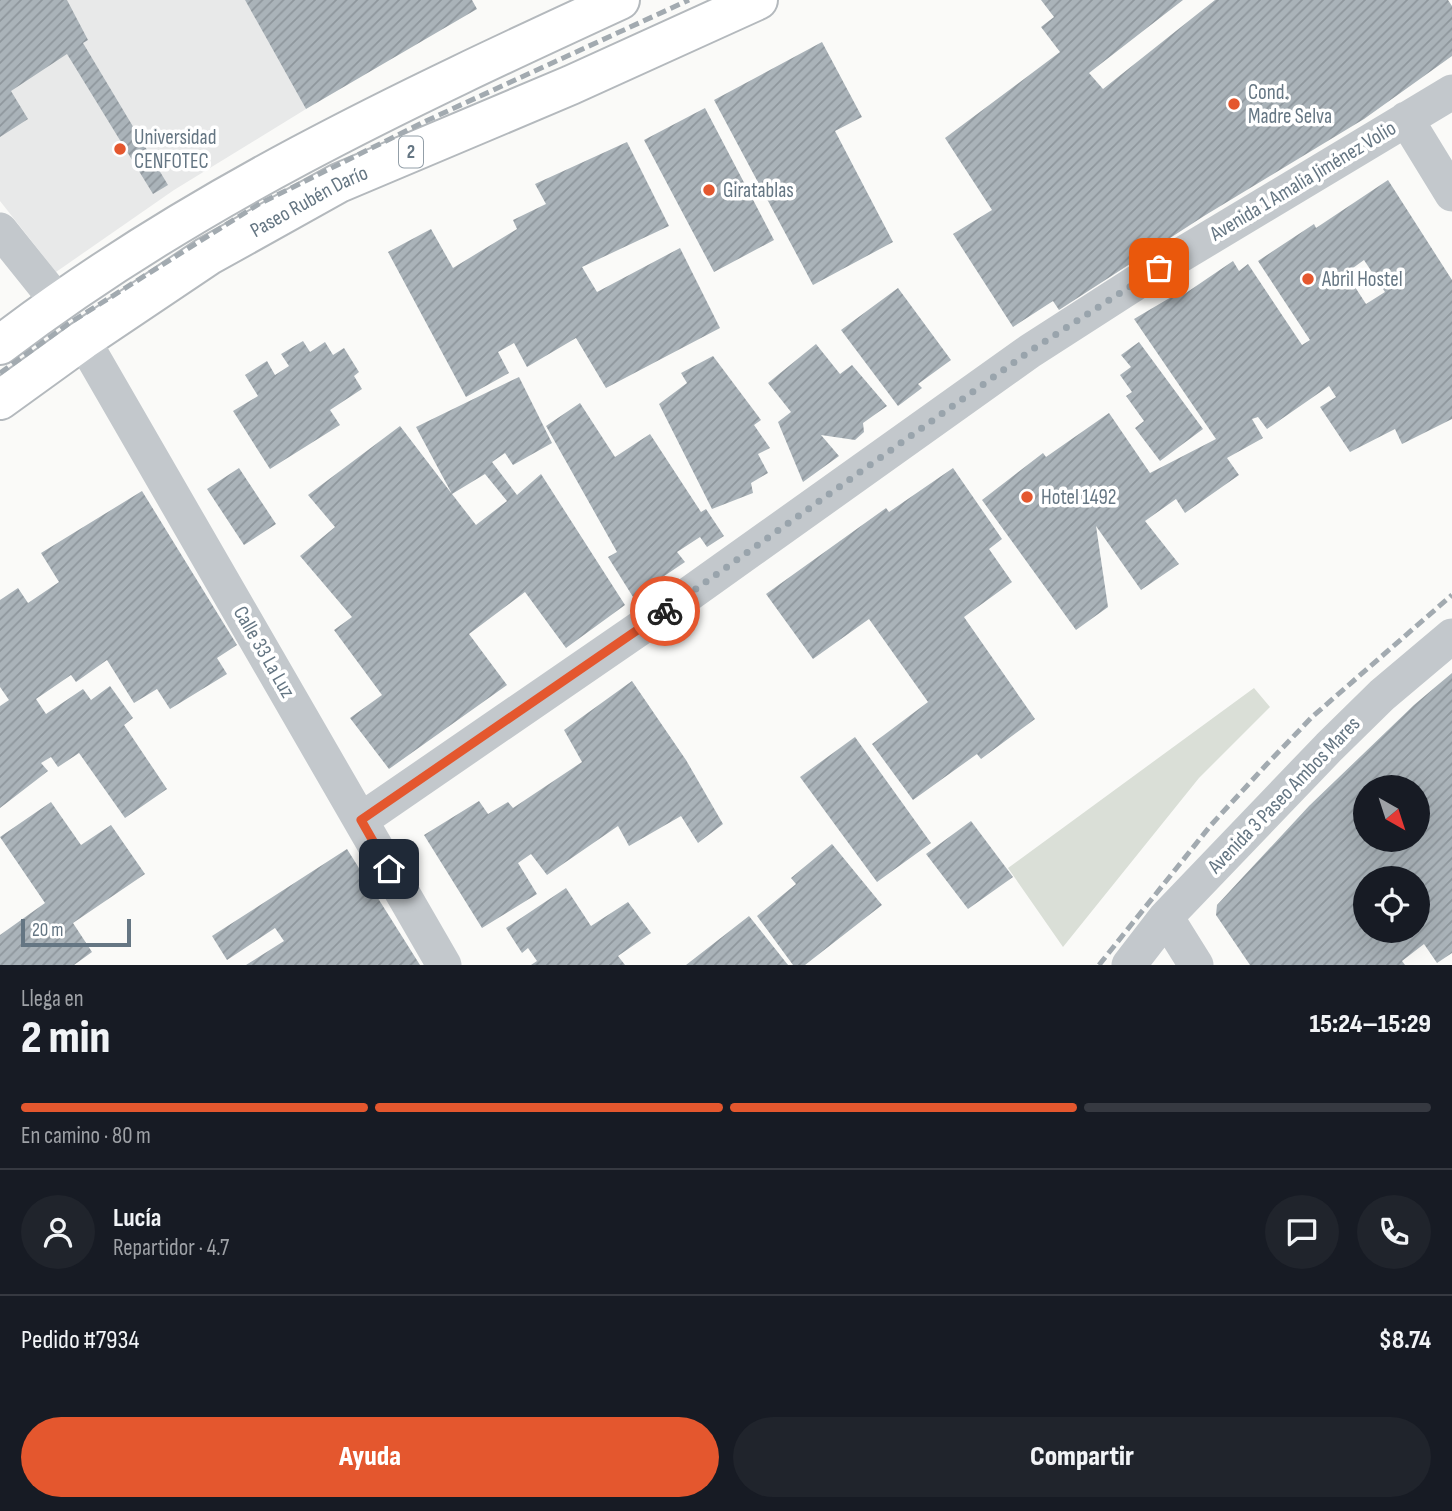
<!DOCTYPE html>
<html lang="es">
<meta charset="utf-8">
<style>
body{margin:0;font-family:"Sofia Sans Condensed",sans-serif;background:#20242c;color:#f1f3f6;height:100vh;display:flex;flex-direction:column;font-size:26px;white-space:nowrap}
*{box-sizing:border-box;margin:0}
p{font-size:23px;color:#9ea1a6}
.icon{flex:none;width:38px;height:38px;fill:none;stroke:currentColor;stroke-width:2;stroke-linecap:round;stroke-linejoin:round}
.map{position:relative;height:965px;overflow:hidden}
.drawer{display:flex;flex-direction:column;background:#171b24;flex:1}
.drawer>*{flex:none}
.needle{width:46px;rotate:141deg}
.buttons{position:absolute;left:1353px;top:775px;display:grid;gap:14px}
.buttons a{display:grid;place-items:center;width:77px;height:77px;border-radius:50%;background:#171b24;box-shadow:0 7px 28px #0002;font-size:35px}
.scale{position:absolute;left:21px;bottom:18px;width:110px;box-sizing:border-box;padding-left:7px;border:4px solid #657683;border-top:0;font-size:19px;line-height:24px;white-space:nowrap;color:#657683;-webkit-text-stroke:5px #fff;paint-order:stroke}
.pin{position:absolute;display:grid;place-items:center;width:60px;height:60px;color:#fff;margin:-30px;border-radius:14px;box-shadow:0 4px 10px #0006}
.courier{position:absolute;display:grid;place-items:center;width:70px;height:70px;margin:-35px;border:5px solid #e4572e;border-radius:50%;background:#fff;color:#222;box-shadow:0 2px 9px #0007}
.headline em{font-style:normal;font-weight:800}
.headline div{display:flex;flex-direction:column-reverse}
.headline{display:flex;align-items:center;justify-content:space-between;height:119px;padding:0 21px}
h1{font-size:46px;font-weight:800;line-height:52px}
.bar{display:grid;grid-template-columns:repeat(4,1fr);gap:10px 7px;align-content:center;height:84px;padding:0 21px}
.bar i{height:9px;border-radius:5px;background:#363941}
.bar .on{background:#e4572e}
.bar p{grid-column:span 4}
.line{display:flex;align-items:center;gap:18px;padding:0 21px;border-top:2px solid #363941}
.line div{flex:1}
.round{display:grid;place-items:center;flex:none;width:74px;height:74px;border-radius:37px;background:#20242c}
.action{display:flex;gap:14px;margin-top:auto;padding:14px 21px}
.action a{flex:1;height:80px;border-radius:42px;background:#e4572e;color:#fff;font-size:28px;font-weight:800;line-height:80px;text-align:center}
.action a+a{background:#20242c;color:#f1f3f6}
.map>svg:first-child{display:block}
.built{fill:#e8e9e9}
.grass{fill:#dadfd7}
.building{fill:url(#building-hatch);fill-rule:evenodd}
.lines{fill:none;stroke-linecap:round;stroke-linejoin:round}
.highway-casing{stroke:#b4b9bd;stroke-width:42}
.street{stroke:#c3c8cc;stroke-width:35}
.highway{stroke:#fff;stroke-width:38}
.rail{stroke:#a2aab0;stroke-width:5;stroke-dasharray:10 5;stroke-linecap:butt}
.done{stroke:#99a4ac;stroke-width:7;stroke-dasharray:0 12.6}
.route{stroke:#e4572e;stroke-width:9}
.poi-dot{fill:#e4572e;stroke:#fff;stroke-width:2.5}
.labels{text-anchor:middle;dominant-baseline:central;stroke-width:7;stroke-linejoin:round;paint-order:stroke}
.shield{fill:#fff;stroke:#939fa8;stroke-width:2}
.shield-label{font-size:19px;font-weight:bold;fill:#657683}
.poi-label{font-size:21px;fill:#657683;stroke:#fff;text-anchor:start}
.street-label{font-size:21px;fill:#657683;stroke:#fff}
</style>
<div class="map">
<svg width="1452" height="965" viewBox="0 0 1452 965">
<defs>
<pattern id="building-hatch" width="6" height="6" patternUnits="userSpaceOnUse" patternTransform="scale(1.75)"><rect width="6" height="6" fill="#aab3b9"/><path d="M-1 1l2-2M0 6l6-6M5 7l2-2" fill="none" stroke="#8e969c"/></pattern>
</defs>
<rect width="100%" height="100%" fill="#fafaf8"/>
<path class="built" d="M 0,0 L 245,0 L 306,109 L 174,190 L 56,272 L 0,201 Z"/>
<path class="grass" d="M 1254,688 L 1270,707 L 1199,778 L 1063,947 L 1008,868 Z"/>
<path class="building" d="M 0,0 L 67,0 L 88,40 L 83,43 L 168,185 L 153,194 L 67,54 L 11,91 L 28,119 L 0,137 Z
M 245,0 L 472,0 L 477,9 L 306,109 Z
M 1041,0 L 1183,0 L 1089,73 L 1103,89 L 1215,0 L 1448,0 L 1452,6 L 1452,56 L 1364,119 L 1204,216 L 1059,310 L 1053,301 L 1013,327 L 953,234 L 992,210 L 945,138 L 1060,52 L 1041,27 L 1054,17 Z
M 822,42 L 862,117 L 835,131 L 893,242 L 813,285 L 714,100 Z
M 705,108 L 774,240 L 714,272 L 644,140 Z
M 627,142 L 669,226 L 582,267 L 597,292 L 680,248 L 720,328 L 606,388 L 576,338 L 527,367 L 514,343 L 498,352 L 509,373 L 466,397 L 388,252 L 431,229 L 453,268 L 517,229 L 513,220 L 546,204 L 535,184 Z
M 1388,180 L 1452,280 L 1452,419 L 1402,444 L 1395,429 L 1350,452 L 1320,407 L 1336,397 L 1329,386 L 1267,429 L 1258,417 L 1252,419 L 1263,438 L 1227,458 L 1239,475 L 1185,513 L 1176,499 L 1145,521 L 1179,564 L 1141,590 L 1096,526 L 1108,607 L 1076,630 L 982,500 L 1043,453 L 1046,457 L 1109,413 L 1150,473 L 1216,439 L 1134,319 L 1178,293 L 1180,297 L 1233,261 L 1239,271 L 1248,264 L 1302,345 L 1310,340 L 1258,261 L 1314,224 L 1316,228 ZM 1364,260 L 1385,292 L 1366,304 L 1346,273 Z
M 898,288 L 951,360 L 918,384 L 922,388 L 898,406 L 841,330 Z
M 303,341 L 310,352 L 325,342 L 333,355 L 344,348 L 359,372 L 354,376 L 362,389 L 330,410 L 340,425 L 270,469 L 233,411 L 258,396 L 245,375 L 267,361 L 275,375 L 289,366 L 281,354 Z
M 1139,342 L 1203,429 L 1160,461 L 1135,428 L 1144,421 L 1126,396 L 1132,392 L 1120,375 L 1131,367 L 1121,355 Z
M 816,344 L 840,374 L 852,365 L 887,406 L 863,423 L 864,432 L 855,440 L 821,435 L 839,456 L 803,482 L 778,422 L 791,412 L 768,383 Z
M 713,356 L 761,420 L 754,425 L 770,448 L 758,454 L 768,473 L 751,483 L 753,493 L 712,509 L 659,404 L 687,383 L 681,373 Z
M 519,377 L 552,443 L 513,465 L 505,453 L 492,462 L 517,495 L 541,474 L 625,605 L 566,648 L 525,592 L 469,634 L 507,685 L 389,769 L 350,718 L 382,695 L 334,630 L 352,617 L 300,556 L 335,527 L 308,495 L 400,426 L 452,494 L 416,427 ZM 485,474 L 507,501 L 476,525 L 452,494 Z
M 580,403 L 615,457 L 650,434 L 701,512 L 706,509 L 724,536 L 707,547 L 700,537 L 677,552 L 685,562 L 633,597 L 608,557 L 617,552 L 546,426 Z
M 239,468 L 276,524 L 244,545 L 207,489 Z
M 953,468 L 1002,539 L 989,549 L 1012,582 L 964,617 L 1035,719 L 981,759 L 977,754 L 913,800 L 872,744 L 928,702 L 869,619 L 813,659 L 766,594 L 886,508 L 889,512 Z
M 142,491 L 237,645 L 217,658 L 227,674 L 170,709 L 157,689 L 134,703 L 107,660 L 76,682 L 71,675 L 36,699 L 46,714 L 83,689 L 91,700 L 110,686 L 133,718 L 124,725 L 167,789 L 125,818 L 79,753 L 58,767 L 51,757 L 41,763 L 48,771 L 0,808 L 0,706 L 9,700 L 0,687 L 0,600 L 18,588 L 28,603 L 59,582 L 41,553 Z
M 1452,673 L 1452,953 L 1437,963 L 1424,944 L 1402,961 L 1405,965 L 1250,965 L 1216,915 L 1217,905 L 1309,806 L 1414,705 ZM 1365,788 L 1418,788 L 1418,840 L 1365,840 ZM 1365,878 L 1418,878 L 1418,931 L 1365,931 Z
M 632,681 L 686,760 L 723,824 L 698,843 L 681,816 L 629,846 L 618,826 L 547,875 L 531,854 L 518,863 L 537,894 L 482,928 L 424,835 L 479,801 L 488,814 L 508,802 L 513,808 L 582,762 L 564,730 Z
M 855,737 L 931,843 L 877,882 L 800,777 Z
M 51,802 L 81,845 L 111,825 L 145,874 L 73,923 L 92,952 L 74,965 L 0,965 L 0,935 L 45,903 L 0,837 Z
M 971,821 L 1013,877 L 968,909 L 926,854 Z
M 832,844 L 882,905 L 805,965 L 793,965 L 757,916 L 796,884 L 791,878 Z
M 347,849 L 420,965 L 246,965 L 284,941 L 275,928 L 227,960 L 212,936 Z
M 566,888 L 591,926 L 628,902 L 651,933 L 618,956 L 625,965 L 531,965 L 537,961 L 528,948 L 522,953 L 506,928 Z
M 749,916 L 788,965 L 686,965 Z"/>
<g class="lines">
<defs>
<g id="highway">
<path d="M 0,345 C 191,199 403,100 620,0"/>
<path id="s1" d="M 0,400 L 83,340 L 208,256 L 339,183 L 571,85 L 758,0"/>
</g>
</defs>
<use href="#highway" class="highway-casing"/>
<path class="street" d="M 1406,119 L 1452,194
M 0,230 L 57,301
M 83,340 L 444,965
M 361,820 L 668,609 L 1030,351 L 1159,268 L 1452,92
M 1166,917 L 1196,965
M 1129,965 L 1166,917 L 1329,747 L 1382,695 L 1452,636"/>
<use href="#highway" class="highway"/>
<path class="rail" d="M 0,373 L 68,324 L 259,204 L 426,121 L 689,0
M 1099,965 L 1211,825 L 1267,764 L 1312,717 L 1452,595"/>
</g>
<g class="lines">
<path class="done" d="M 665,611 L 1030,351 L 1159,268"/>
<path class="route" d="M 389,869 L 361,820 L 665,611"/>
</g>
<g class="poi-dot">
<circle cx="1234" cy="104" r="7"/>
<circle cx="120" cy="149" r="7"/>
<circle cx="709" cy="190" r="7"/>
<circle cx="1308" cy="279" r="7"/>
<circle cx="1027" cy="497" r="7"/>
</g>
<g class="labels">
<rect class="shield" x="399" y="136.5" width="24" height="31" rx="5"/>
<g class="shield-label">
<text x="411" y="152">2</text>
</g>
<g class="poi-label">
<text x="1248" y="92">Cond.<tspan x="1248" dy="24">Madre Selva</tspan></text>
<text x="134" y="137">Universidad<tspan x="134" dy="24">CENFOTEC</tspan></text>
<text x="723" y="190">Giratablas</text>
<text x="1322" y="279">Abril Hostel</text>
<text x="1041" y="497">Hotel 1492</text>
</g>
<g class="street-label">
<text transform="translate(1303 181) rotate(-31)">Avenida 1 Amalia Jiménez Volio</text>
<text stroke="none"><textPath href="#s1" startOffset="368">Paseo Rubén Darío</textPath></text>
<text transform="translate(264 652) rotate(60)">Calle 33 La Luz</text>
<text transform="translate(1284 795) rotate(-46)">Avenida 3 Paseo Ambos Mares</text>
</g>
</g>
</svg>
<div class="buttons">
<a><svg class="needle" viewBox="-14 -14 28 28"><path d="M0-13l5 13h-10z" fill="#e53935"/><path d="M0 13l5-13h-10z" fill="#9ea1a6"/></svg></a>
<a><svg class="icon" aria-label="locate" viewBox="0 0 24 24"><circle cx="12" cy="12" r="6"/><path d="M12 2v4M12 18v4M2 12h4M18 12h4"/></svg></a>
</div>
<div class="scale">20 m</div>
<div class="pin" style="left:1159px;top:268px;background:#ea580c"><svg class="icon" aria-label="bag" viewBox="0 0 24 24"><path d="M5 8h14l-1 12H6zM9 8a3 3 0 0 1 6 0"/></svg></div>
<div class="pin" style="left:389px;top:869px;background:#1f2937"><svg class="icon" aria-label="home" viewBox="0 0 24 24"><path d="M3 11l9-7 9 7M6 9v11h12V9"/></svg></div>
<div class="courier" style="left:665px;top:611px"><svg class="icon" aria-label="bike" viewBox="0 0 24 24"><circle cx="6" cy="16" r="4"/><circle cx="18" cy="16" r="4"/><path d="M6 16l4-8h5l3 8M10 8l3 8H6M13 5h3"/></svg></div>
</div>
<section class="drawer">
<div class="headline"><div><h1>2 min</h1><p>Llega en</p></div><em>15:24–15:29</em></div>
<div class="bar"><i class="on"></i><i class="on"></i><i class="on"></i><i></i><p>En camino · 80 m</p></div>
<div class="line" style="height:126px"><a class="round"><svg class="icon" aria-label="person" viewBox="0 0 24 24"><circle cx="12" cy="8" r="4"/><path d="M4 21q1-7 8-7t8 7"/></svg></a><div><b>Lucía</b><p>Repartidor · 4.7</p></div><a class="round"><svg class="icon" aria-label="chat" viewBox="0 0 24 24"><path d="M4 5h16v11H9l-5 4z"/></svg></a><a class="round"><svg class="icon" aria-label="phone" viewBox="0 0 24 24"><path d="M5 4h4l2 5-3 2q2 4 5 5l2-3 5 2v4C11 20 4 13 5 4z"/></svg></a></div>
<div class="line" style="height:91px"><div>Pedido #7934</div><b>$8.74</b></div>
<div class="action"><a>Ayuda</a><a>Compartir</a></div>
</section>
